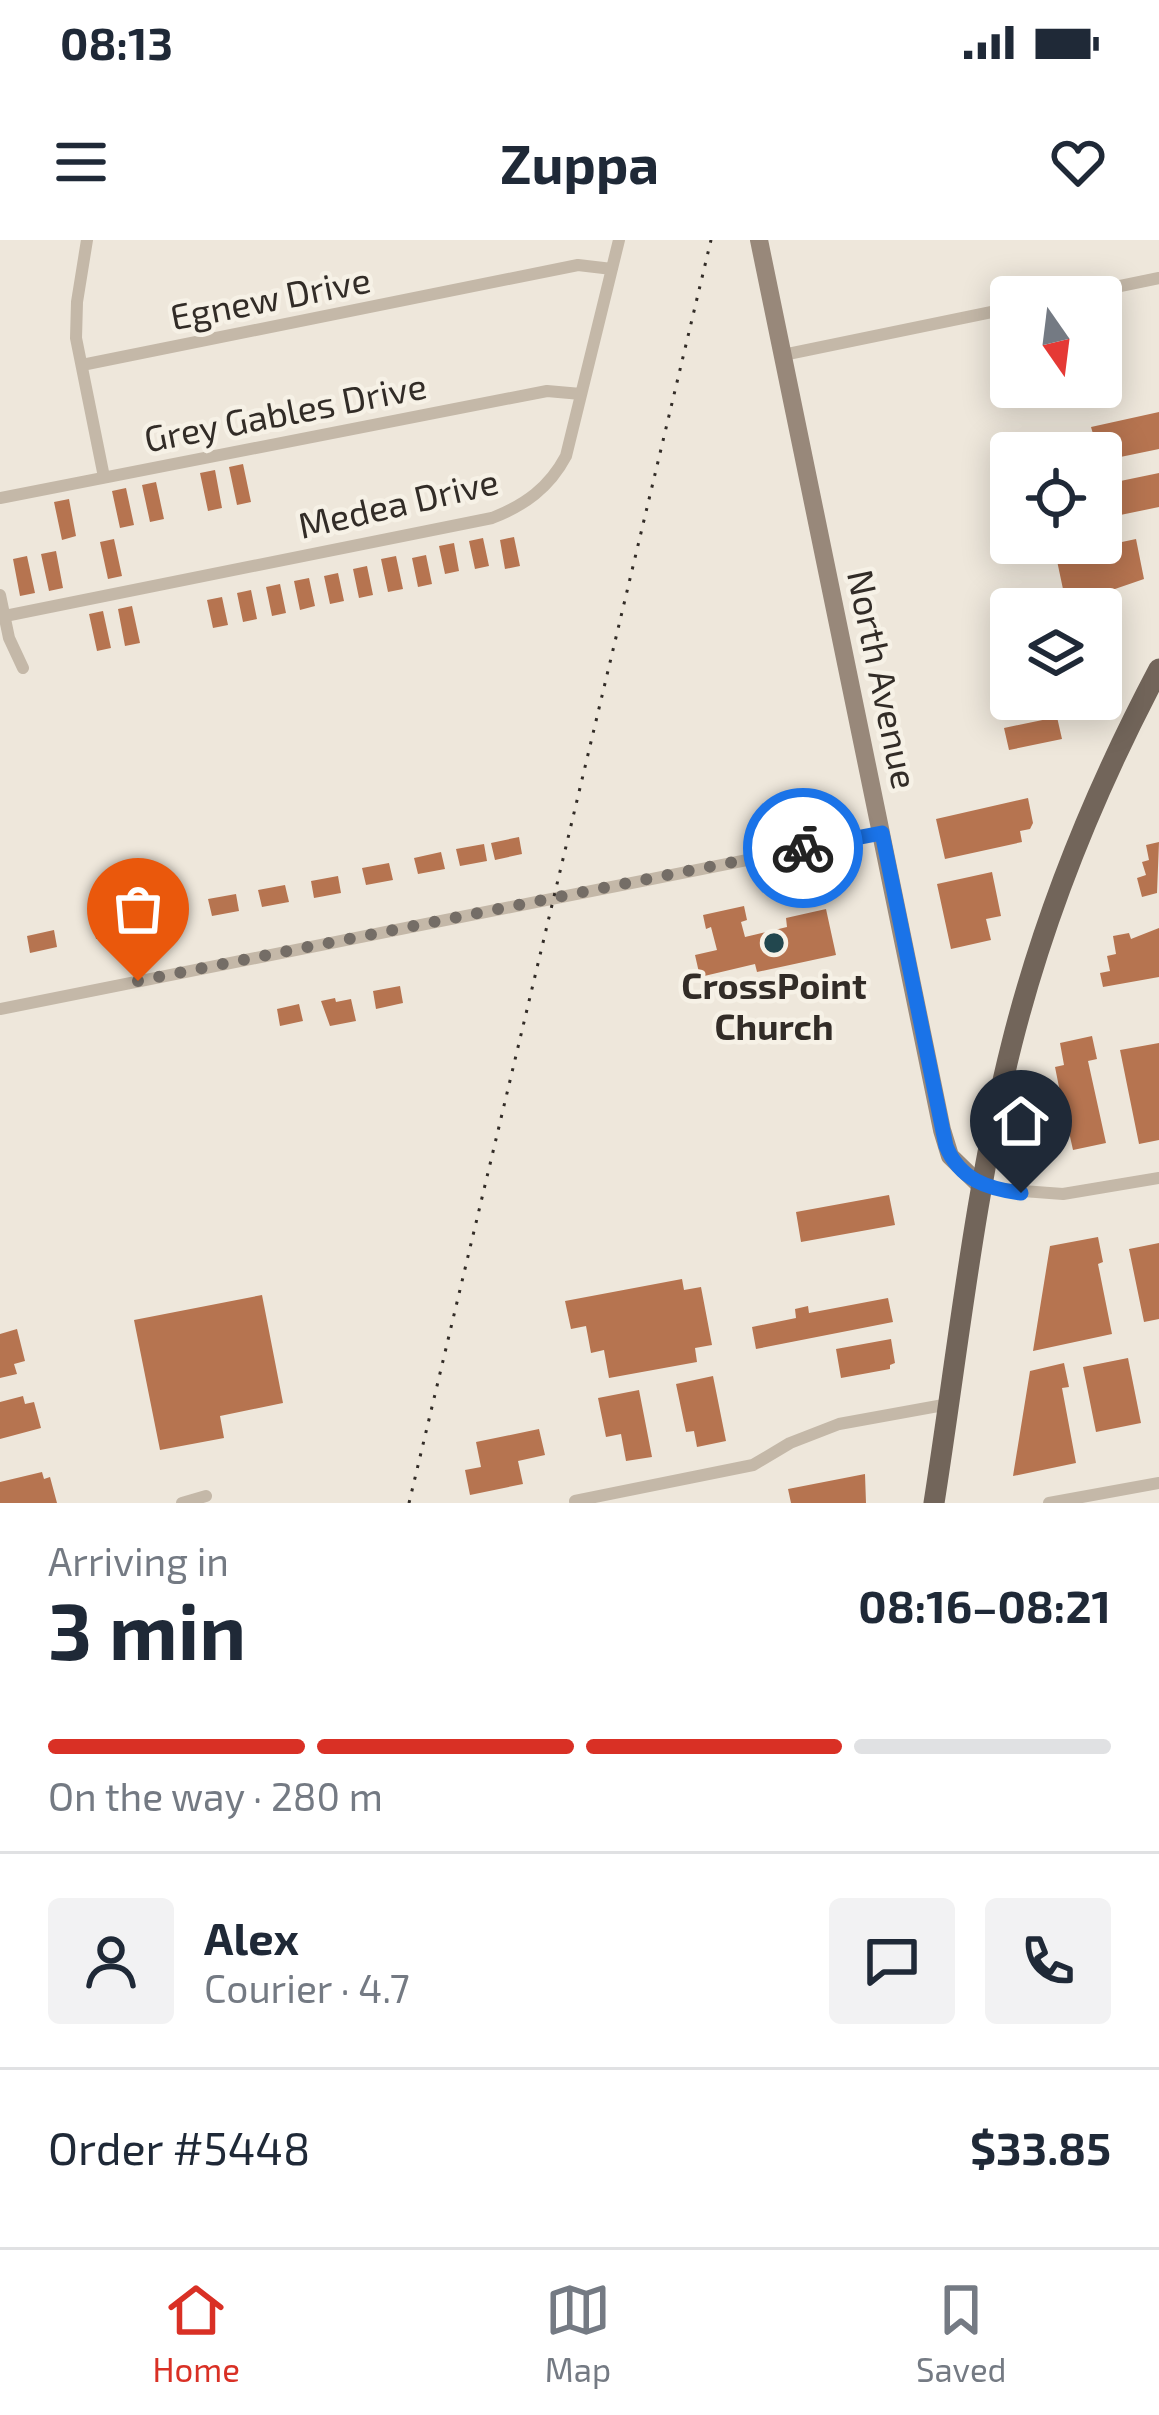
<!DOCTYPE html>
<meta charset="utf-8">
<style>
body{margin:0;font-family:"Exo 2",sans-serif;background:#f2f2f3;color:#1f2937;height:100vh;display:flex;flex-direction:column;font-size:45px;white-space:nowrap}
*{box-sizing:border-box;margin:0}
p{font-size:39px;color:#747a83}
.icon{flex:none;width:66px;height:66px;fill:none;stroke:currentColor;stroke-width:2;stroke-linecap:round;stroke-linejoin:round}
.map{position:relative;height:1263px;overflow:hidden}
.drawer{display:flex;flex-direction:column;background:#fff;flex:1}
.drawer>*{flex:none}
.needle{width:78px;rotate:166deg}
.fabs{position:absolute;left:990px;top:36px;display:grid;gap:24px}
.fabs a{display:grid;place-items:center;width:132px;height:132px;border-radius:12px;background:#fff;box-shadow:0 6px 30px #0003;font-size:60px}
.pin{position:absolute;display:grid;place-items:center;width:102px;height:102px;color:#fff;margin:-123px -51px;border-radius:50% 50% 50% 0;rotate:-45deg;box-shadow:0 0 12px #0007}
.pin .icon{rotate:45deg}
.courier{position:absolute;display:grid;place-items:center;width:120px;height:120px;margin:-60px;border:9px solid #1a73e8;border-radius:50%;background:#fff;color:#222;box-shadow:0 3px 15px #0007}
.overview em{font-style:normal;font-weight:700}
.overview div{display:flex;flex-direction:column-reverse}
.overview{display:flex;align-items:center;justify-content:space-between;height:204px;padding:0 48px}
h1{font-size:78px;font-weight:700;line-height:90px}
.bar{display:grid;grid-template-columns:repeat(4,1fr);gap:18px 12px;align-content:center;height:144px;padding:0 48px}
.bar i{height:15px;border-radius:9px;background:#e0e1e3}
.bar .on{background:#d93025}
.bar p{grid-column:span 4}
.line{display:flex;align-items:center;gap:30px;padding:0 48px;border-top:3px solid #e0e1e3}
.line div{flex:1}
.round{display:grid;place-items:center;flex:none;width:126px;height:126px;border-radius:12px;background:#f2f2f3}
.status{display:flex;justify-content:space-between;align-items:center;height:84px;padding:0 60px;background:#fff;direction:ltr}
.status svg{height:33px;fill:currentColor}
header{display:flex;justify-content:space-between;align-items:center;height:156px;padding:0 48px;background:#fff;font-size:54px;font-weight:700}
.tabs{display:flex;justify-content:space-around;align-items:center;height:168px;border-top:3px solid #e0e1e3;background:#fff;font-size:33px;color:#747a83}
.tabs a{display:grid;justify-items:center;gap:6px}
.tabs .on{color:#d93025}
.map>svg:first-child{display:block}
.building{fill:#b67450}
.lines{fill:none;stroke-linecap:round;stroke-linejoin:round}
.minor{stroke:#c4b8a8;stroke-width:12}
.secondary{stroke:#98887a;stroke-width:18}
.primary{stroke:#72655a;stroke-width:21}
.rail{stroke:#322c27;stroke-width:3;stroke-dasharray:3 9;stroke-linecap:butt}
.done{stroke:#746d66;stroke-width:12;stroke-dasharray:0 21.6}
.route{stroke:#1a73e8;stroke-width:15}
.poi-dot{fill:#22474e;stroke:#f6f1e6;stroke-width:4.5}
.labels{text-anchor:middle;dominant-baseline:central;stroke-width:9;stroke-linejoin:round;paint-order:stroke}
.street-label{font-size:36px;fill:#322c27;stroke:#f6f1e6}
.poi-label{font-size:36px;font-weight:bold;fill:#322c27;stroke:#f6f1e6}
</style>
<div class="status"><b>08:13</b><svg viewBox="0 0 49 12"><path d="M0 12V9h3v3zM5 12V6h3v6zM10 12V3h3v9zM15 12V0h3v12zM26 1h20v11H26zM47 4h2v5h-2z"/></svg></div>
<header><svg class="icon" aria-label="menu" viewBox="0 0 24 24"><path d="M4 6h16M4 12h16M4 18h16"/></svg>Zuppa<svg class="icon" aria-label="heart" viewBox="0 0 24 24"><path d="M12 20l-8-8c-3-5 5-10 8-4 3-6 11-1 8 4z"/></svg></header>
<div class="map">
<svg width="1159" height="1263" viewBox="0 0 1159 1263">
<rect width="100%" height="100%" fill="#eee7db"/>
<path class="building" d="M 1159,172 L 1159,209 L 1101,221 L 1091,187 Z
M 243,224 L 251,262 L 237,265 L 229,227 Z
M 215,230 L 222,268 L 208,271 L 200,233 Z
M 1159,233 L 1159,267 L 1101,279 L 1101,245 Z
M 156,242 L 164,279 L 150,282 L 142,245 Z
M 126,248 L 134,285 L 120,288 L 112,251 Z
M 69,259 L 76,296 L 62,300 L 54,262 Z
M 514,297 L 520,326 L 505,329 L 500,300 Z
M 483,298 L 489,326 L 475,329 L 469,301 Z
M 114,299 L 122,336 L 108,339 L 100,302 Z
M 1136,299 L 1144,339 L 1112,350 L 1114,359 L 1067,368 L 1056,316 Z
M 454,303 L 459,331 L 445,334 L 439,306 Z
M 56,311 L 63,348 L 49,351 L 41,314 Z
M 426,315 L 432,344 L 418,347 L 412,318 Z
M 27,316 L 35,353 L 20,356 L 13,319 Z
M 396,316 L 403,349 L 388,352 L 381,319 Z
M 367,326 L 373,355 L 359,358 L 353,329 Z
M 338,333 L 344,361 L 330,364 L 324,336 Z
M 309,338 L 315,366 L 300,370 L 294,341 Z
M 280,344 L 286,373 L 272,376 L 266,347 Z
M 251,350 L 257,379 L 243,382 L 237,353 Z
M 222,357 L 228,385 L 213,388 L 207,360 Z
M 132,366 L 140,403 L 125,406 L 118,369 Z
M 103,371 L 111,408 L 97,411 L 89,374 Z
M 1057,477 L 1062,499 L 1009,510 L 1004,488 Z
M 1028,558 L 1033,583 L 1030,589 L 1020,591 L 1022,602 L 945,619 L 936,579 Z
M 519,597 L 522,614 L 495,620 L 491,603 Z
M 1159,602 L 1157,653 L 1142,657 L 1137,638 L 1146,635 L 1142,622 L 1149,620 L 1146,605 Z
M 484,604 L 487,621 L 460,626 L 456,609 Z
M 441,612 L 445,629 L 418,634 L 414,618 Z
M 389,623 L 393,640 L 366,645 L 362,628 Z
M 992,632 L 1001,676 L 986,679 L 991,700 L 951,709 L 937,644 Z
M 338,636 L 341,653 L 314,658 L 311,641 Z
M 285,645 L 289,662 L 262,667 L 258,650 Z
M 236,654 L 239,671 L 212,676 L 208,659 Z
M 184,661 L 187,678 L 160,684 L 157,667 Z
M 744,666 L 747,680 L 741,682 L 745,697 L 787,687 L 786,678 L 826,669 L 836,715 L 757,732 L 755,724 L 700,737 L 695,715 L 717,710 L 711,687 L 706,689 L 703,675 Z
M 120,677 L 123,694 L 96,699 L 93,682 Z
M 1159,688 L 1159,737 L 1103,747 L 1100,733 L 1110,731 L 1107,716 L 1116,714 L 1113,696 L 1129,693 L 1131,699 Z
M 54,690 L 57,707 L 30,713 L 27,696 Z
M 832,742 L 835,756 L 807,763 L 804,749 Z
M 400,746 L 403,763 L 376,769 L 373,751 Z
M 335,758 L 336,762 L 351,759 L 356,781 L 330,786 L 321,761 Z
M 299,764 L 303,781 L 280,786 L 277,769 Z
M 1092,796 L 1097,819 L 1088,821 L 1106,903 L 1073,910 L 1069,892 L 1058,894 L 1049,854 L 1060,852 L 1055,827 L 1064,825 L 1060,803 Z
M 1159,803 L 1159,900 L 1139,904 L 1120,810 Z
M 889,955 L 895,985 L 801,1002 L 796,972 Z
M 1098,997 L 1103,1022 L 1098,1024 L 1112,1094 L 1033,1111 L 1050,1006 Z
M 1159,1003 L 1159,1079 L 1144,1082 L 1129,1009 Z
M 682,1039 L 684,1050 L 701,1047 L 712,1105 L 695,1108 L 697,1122 L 609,1138 L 604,1110 L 591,1113 L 586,1086 L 571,1089 L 565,1061 Z
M 262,1055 L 283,1163 L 220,1176 L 224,1198 L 160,1210 L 134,1080 Z
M 888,1058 L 893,1082 L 756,1109 L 752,1087 L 796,1078 L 795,1069 L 808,1066 L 809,1073 Z
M 17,1089 L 25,1121 L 14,1124 L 17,1134 L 0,1138 L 0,1094 Z
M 891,1099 L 895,1123 L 890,1125 L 890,1129 L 841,1138 L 836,1109 Z
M 1128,1118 L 1141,1183 L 1096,1192 L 1083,1127 Z
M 1064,1123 L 1069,1147 L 1062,1148 L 1076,1223 L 1013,1236 L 1030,1131 Z
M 713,1136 L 726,1201 L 697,1207 L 694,1191 L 686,1192 L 676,1144 Z
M 639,1150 L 652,1217 L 626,1221 L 621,1194 L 606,1197 L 598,1158 Z
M 23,1156 L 25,1164 L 34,1162 L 41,1188 L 0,1199 L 0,1162 Z
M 539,1189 L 545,1215 L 518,1221 L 523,1244 L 470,1255 L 465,1230 L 481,1227 L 476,1202 Z
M 42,1232 L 44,1239 L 50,1237 L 57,1263 L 0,1263 L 0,1242 Z
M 865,1234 L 866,1263 L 791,1263 L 788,1249 Z"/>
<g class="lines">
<path class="minor" d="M 87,0 L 77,62 L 76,98 L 104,237
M 1067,57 L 1159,38
M 783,115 L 1011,68
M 82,125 L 578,25 L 612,29
M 0,258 L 547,151 L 581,154
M 0,355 L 9,398 L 23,428
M 5,376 L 492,278 C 525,265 549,248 566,216 L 619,0
M 0,769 L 882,593
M 983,948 L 1063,954 L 1159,938
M 575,1261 L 753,1225 L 790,1203 L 839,1184 L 949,1164
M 182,1263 L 206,1256
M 1049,1263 L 1159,1243"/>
<path class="secondary" d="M 759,0 L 942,890 L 950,916 L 983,948"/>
<path class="primary" d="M 934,1263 C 958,1110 974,953 1012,803 C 1045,672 1096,548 1159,429"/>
<path class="rail" d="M 409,1263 L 711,0"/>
</g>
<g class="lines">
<path class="done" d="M 138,741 L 803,608"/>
<path class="route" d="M 803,608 L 882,593 L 946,906 C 960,940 988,949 1021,953"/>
</g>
<circle class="poi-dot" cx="774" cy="703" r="12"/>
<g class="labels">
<g class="street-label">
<text transform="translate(270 57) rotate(-11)">Egnew Drive</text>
<text transform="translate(285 171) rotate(-11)">Grey Gables Drive</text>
<text transform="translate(398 262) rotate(-13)">Medea Drive</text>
<text transform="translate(884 439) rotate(78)">North Avenue</text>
</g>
<g class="poi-label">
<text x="774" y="744">CrossPoint<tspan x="774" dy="41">Church</tspan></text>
</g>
</g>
</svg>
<div class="fabs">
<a><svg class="needle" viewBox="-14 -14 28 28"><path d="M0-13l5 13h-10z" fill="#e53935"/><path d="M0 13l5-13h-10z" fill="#747a83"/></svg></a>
<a><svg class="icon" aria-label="locate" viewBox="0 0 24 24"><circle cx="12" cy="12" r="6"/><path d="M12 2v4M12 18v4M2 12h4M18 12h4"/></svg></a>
<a><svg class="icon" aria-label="layers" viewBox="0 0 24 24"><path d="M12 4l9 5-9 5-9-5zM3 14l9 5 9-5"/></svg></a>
</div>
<div class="pin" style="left:138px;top:741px;background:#ea580c"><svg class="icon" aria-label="bag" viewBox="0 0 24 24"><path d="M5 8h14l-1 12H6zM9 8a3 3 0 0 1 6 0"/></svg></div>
<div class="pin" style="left:1021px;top:953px;background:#1f2937"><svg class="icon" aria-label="home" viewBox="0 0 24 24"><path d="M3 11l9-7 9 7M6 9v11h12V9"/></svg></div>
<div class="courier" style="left:803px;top:608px"><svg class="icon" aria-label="bike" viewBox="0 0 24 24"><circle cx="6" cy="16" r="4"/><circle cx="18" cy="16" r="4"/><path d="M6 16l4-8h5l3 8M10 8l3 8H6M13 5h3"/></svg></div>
</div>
<section class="drawer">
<div class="overview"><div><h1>3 min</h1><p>Arriving in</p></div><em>08:16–08:21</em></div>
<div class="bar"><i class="on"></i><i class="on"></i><i class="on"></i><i></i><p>On the way · 280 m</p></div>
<div class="line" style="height:216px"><a class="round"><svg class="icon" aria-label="person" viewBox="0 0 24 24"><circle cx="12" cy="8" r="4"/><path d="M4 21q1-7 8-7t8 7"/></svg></a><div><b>Alex</b><p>Courier · 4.7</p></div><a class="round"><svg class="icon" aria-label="chat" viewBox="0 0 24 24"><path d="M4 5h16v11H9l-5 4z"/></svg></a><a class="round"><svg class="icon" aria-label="phone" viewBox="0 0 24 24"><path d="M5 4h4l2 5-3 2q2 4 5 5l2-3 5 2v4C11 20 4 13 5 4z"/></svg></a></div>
<div class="line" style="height:156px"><div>Order #5448</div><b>$33.85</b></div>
</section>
<nav class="tabs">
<a class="on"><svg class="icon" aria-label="home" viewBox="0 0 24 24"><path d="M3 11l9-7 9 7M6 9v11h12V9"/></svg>Home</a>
<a><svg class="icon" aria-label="map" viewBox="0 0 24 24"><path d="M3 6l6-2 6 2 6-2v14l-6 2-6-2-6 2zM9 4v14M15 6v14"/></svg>Map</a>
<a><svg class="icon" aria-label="saved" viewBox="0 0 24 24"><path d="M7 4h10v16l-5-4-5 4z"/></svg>Saved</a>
</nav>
